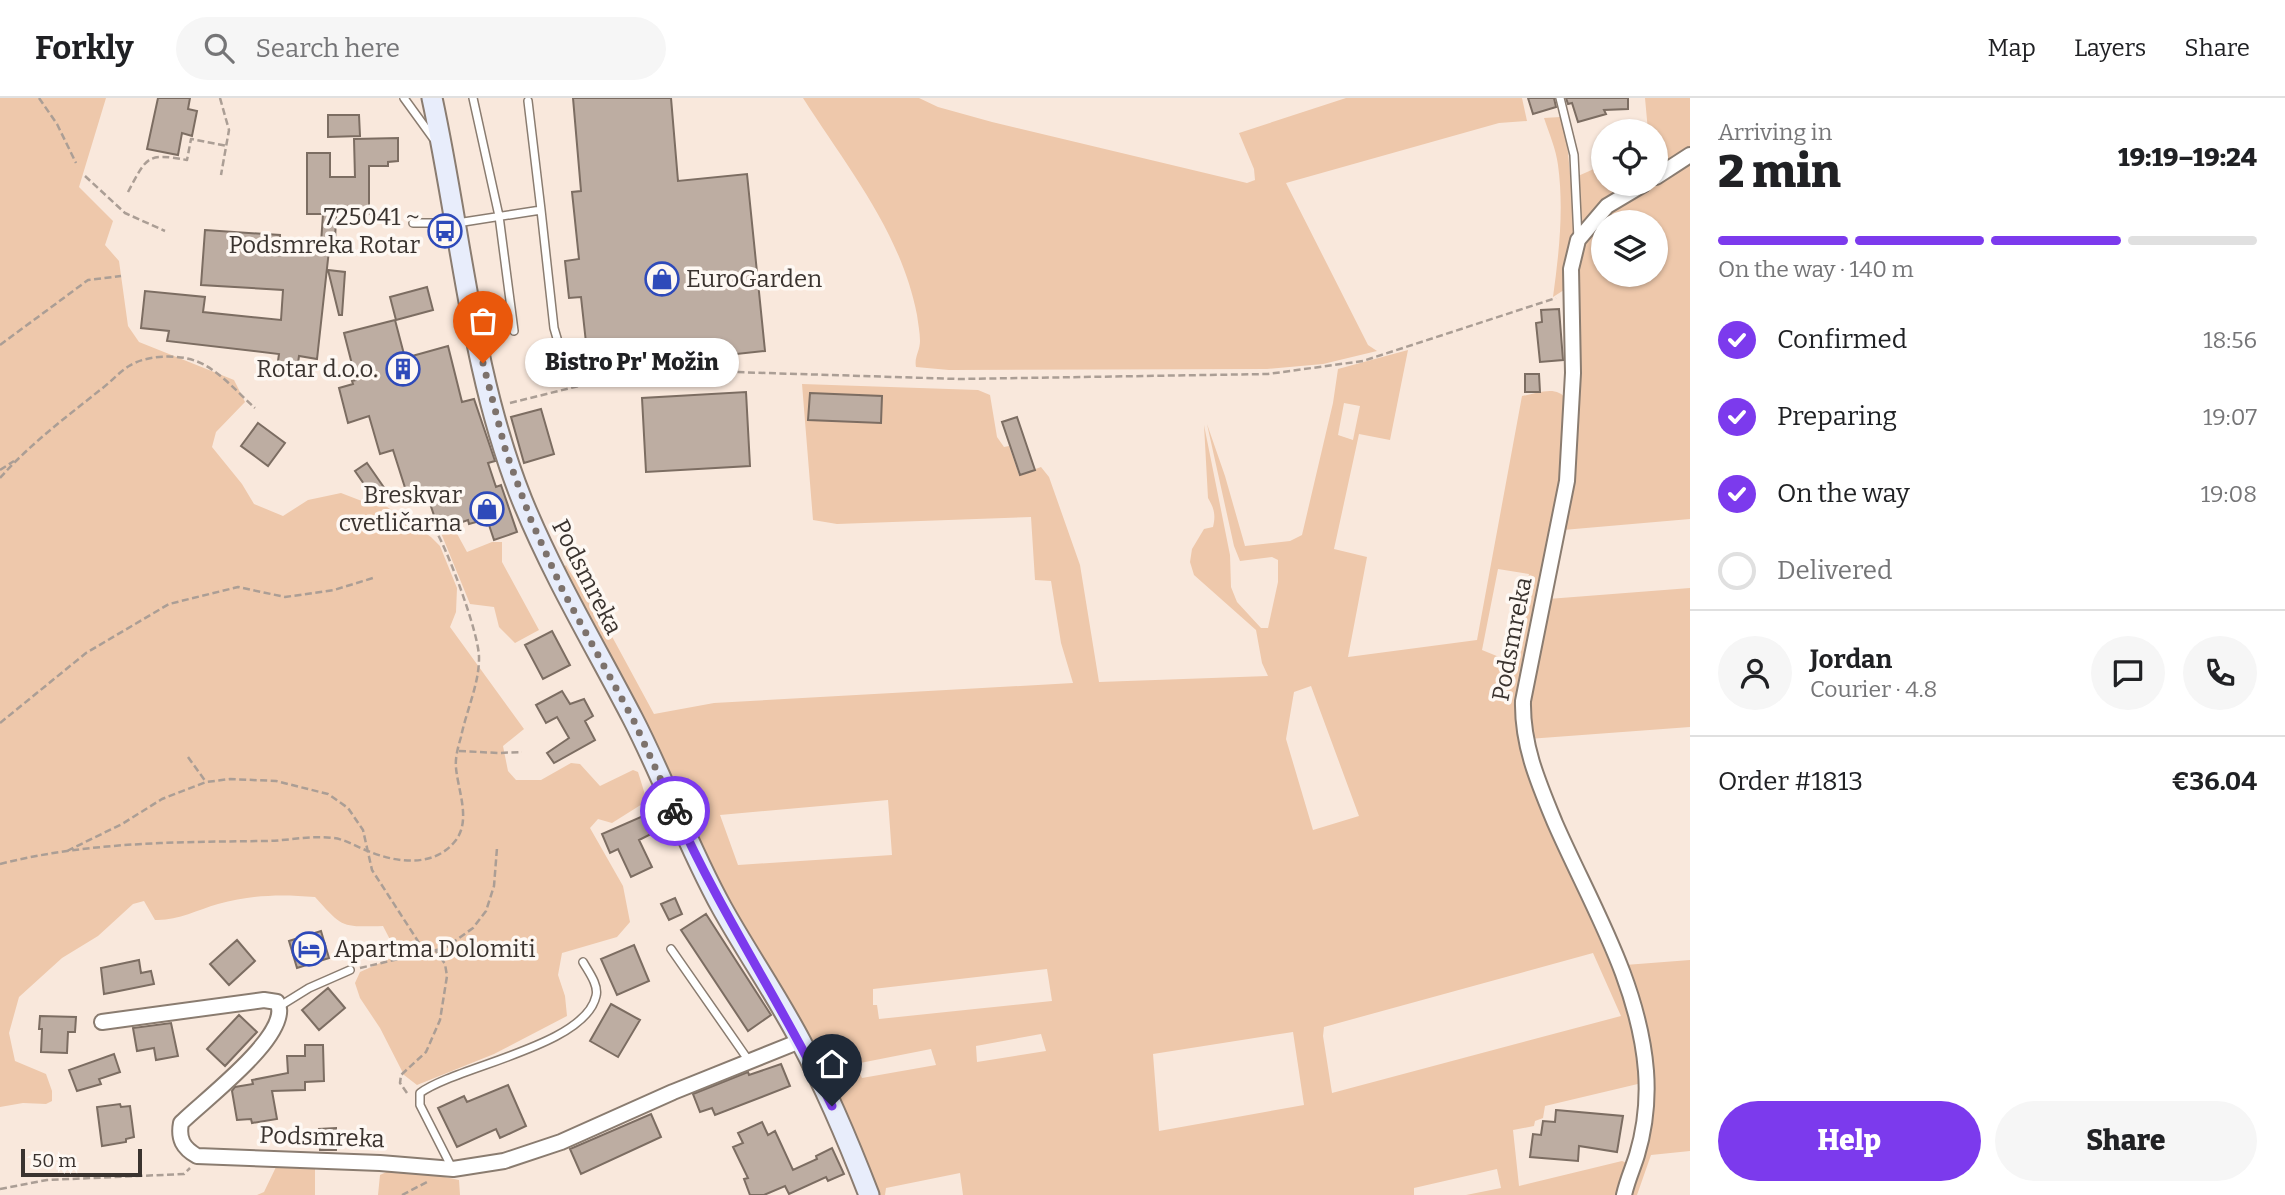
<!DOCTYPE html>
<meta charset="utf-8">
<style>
body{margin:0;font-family:Bitter,serif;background:#f6f6f6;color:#202124;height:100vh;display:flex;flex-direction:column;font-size:26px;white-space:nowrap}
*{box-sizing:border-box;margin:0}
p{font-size:23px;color:#757577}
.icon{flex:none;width:38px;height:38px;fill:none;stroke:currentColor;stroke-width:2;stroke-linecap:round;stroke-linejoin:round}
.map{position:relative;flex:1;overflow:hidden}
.sheet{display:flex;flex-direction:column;background:#fff;width:595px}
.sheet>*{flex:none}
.controls{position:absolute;left:1591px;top:21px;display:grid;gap:14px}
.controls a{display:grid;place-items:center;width:77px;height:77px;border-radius:50%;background:#fff;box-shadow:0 2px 5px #0004;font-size:35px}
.scale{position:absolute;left:21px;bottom:18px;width:121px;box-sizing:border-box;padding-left:7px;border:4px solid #3a332f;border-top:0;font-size:19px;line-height:24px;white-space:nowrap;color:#3a332f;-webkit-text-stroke:5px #fef8f3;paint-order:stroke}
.pin{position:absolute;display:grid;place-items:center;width:60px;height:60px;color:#fff;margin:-72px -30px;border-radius:50% 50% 50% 0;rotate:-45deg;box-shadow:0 0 7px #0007}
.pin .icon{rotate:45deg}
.courier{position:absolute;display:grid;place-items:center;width:70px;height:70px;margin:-35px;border:5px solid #7c3aed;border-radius:50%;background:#fff;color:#222;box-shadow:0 2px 9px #0007}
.bubble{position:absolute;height:49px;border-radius:24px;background:#fff;box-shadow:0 2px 5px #0004;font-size:23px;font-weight:800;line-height:49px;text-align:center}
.summary em{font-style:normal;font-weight:800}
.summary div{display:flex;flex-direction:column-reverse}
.summary{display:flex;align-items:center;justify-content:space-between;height:119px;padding:0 28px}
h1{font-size:46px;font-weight:800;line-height:52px}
.bar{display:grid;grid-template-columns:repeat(4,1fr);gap:10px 7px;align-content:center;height:84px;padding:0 28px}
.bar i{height:9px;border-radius:5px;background:#e0e0e0}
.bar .current{background:#7c3aed}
.bar p{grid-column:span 4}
.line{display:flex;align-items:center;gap:18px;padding:0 28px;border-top:2px solid #e0e0e0}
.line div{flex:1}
.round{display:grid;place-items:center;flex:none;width:74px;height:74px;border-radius:37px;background:#f6f6f6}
ol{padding:0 28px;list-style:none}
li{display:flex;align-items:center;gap:21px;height:77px}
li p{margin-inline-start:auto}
li .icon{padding:7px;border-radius:50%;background:#7c3aed;color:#fff;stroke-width:4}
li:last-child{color:#757577}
li i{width:38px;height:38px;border:4px solid #e0e0e0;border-radius:50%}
.primary-button{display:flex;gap:14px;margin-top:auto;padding:14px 28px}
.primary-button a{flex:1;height:80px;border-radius:42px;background:#7c3aed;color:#fff;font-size:28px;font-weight:800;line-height:80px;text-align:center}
.primary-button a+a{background:#f6f6f6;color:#202124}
header{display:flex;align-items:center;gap:42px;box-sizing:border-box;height:98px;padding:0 35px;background:#fff;border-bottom:2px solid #e0e0e0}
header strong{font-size:33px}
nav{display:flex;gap:38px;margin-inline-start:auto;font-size:24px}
.search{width:490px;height:63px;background:#f6f6f6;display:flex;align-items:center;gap:18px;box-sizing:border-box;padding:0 24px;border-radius:38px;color:#757577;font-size:26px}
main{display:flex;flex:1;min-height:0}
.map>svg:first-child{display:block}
.green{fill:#eec8ab;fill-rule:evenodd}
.building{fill:#bdada2;stroke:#7c6d62;stroke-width:2}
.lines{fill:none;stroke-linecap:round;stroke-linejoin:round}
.lane-casing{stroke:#8a7c70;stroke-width:10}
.street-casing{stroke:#8a7c70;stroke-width:18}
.secondary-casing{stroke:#8a7c70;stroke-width:23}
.path{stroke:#ab9e95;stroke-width:2.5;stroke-dasharray:7 3.5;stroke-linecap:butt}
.lane{stroke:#fff;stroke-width:7}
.street{stroke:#fff;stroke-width:14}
.secondary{stroke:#e8edfb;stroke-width:19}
.done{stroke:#7d726c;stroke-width:7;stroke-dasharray:0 12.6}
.route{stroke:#7c3aed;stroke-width:9}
.labels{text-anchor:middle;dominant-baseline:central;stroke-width:7;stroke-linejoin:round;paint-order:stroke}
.poi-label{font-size:24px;fill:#3a332f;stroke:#fef8f3;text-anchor:end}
.street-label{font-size:24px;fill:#3a332f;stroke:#fef8f3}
</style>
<header>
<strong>Forkly</strong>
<div class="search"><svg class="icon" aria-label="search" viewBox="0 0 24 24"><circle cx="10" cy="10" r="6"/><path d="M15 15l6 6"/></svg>Search here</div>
<nav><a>Map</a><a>Layers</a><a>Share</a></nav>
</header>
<main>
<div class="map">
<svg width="1690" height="1097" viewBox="0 0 1690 1097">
<rect width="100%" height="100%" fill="#f9e8dc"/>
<path class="green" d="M 0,0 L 106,0 L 79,89 L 113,123 L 105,147 L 119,163 L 128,228 L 139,244 L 234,282 L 245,304 L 216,334 L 212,349 L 242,386 L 254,406 L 283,418 L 308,402 L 341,395 L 367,405 L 377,402 L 431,439 L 440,448 L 457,490 L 456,514 L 450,529 L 524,631 L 503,648 L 508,673 L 516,682 L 541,682 L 571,665 L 580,666 L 600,688 L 633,672 L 638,674 L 647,703 L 612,725 L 598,721 L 590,730 L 623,788 L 630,824 L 617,839 L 562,855 L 558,877 L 565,898 L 567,918 L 494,956 L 417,987 L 404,977 L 380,930 L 360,900 L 355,885 L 360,874 L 398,857 L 383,828 C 341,829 343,830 315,799 C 279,796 252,797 218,806 C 197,812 177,823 155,822 L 144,803 L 133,806 L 98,838 L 62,860 L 19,899 L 9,935 L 15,963 L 46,976 L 52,993 L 52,1003 L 46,1006 L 23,1005 L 0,1009 Z
M 803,0 L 919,0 L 938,9 L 992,24 L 1247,85 L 1255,82 L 1254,71 L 1239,35 L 1346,0 L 1522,0 L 1527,23 L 1499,25 L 1286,85 L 1368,247 L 1377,253 L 1323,266 L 1267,271 L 949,272 L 916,269 C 914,259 920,253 920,243 C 920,235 918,225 917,217 C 901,134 847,69 803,0 Z
M 1645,0 L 1690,0 L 1690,52 L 1656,75 L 1656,33 L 1648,33 Z
M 1560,19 L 1566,34 L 1575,127 L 1575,141 L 1566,167 L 1564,192 L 1553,199 C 1559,156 1564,111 1558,67 C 1556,51 1549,35 1544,20 Z
M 1690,64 L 1690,421 L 1563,432 L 1574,190 L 1582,144 L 1613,110 ZM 1603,124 L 1656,124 L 1656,177 L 1603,177 Z
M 1603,67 L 1603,86 L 1636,86 L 1582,128 L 1578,78 Z
M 1408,252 L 1390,342 L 1359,336 L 1334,451 L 1367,459 L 1348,559 L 1477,542 L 1522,298 C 1538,296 1556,286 1567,302 L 1562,371 L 1518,593 L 1517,611 L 1564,760 L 1626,902 L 1639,950 L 1642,985 L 1545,1008 L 1543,1020 L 1535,1023 L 1534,1028 L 1513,1032 L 1519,1088 L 1622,1063 L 1627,1065 L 1619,1097 L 1466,1097 L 1501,1090 L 1497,1071 L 1414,1090 L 1414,1097 L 963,1097 L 960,1075 L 886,1090 L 885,1097 L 879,1097 L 716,785 L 563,470 L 566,467 C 573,480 582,490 589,501 C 594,508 594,515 602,520 L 654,616 L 714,605 L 1073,585 L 1061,545 L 1051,483 L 1035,482 L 1031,419 L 837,426 L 813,422 L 802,286 L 978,292 L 990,297 L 997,339 L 1004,349 L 1009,348 L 1019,377 L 1041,369 L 1049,379 L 1080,467 L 1099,584 L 1268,578 L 1262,565 L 1256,532 L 1194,477 L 1190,464 L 1192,451 L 1204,431 L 1213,429 C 1216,417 1214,410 1208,400 L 1204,327 L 1230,457 L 1231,489 L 1237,504 L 1261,530 L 1268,530 L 1278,484 L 1278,462 L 1272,459 L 1240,463 L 1234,448 L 1207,326 L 1225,378 L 1245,448 L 1290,443 L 1302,437 L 1333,305 L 1338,271 ZM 1344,305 L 1360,308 L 1353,342 L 1338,337 ZM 1498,471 L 1529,476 L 1514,556 L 1509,563 L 1482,552 ZM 1311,588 L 1359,718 L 1313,732 L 1286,641 L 1294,594 ZM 888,702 L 892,757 L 738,767 L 720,717 ZM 1593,855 L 1621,918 L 1332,995 L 1323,938 L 1324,929 ZM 1047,871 L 1052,903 L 879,921 L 877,907 L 873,907 L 873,891 ZM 1293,934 L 1304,1007 L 1159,1033 L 1153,956 ZM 1041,936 L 1046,953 L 977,964 L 976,948 ZM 931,951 L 936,967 L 862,980 L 855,966 Z
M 455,432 L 467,454 L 492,444 L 502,444 L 502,464 L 539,532 L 515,545 L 499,529 L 494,509 L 470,506 L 441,435 Z
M 1690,490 L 1690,629 L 1528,641 L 1526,618 L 1548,501 Z
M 1690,862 L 1690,1053 L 1651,1057 L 1637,1097 L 1628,1097 L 1647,1025 L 1625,867 Z
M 276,1069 L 315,1070 L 315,1097 L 257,1097 L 264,1094 Z
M 397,1069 L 459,1082 L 460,1097 L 378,1097 L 380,1077 Z"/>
<path class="building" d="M 158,0 L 190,0 L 188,11 L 197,13 L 192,38 L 182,35 L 178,57 L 147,51 Z
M 573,0 L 671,0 L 678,83 L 747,76 L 765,253 L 589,272 L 581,199 L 569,200 L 565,163 L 579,161 L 572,94 L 581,93 Z
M 1528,0 L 1554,0 L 1556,9 L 1533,16 Z
M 1566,0 L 1628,0 L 1628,11 L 1604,12 L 1606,16 L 1578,24 L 1572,5 L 1568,6 Z
M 328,17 L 359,17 L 360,38 L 328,39 Z
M 398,40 L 398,63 L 388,64 L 388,68 L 369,68 L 369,116 L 336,116 L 335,146 L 321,145 L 323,116 L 307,116 L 307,55 L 330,55 L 330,79 L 355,79 L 354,41 Z
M 205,132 L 280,137 L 280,148 L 329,152 L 317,261 L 299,258 L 296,279 L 276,277 L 279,256 L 167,243 L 169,233 L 141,230 L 145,193 L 205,199 L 203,214 L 281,222 L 283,192 L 201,187 Z
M 328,172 L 345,174 L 342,217 L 339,217 Z
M 427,189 L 433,212 L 396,222 L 390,199 Z
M 1559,211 L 1563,262 L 1540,264 L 1536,225 L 1542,224 L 1541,212 Z
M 395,222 L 405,260 L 448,248 L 462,304 L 474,301 L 495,363 L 488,365 L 496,389 L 501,387 L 517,434 L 494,442 L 487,421 L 469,426 L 468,422 L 439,432 L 426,394 L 408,399 L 393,352 L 380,356 L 369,318 L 348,325 L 339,290 L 353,286 L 352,283 L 356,282 L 344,235 Z
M 1525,276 L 1539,276 L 1540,294 L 1525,294 Z
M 746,294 L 750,368 L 646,374 L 642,300 Z
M 810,295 L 882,298 L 881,325 L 808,322 Z
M 541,311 L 554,356 L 524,365 L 511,319 Z
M 1017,319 L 1035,372 L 1020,377 L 1002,324 Z
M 258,325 L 285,345 L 268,368 L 241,348 Z
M 367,365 L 385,391 L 373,399 L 355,373 Z
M 552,533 L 570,567 L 543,581 L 525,547 Z
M 562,593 L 570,606 L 584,601 L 593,618 L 585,623 L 595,642 L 554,665 L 547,655 L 569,640 L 557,619 L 546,625 L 536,607 Z
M 643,718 L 651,736 L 639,742 L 652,769 L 631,779 L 618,751 L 610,755 L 602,736 Z
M 675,800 L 682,816 L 669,822 L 661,806 Z
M 706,816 L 771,917 L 748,933 L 681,832 Z
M 321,833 L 329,860 L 297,870 L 289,843 Z
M 237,842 L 255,863 L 229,887 L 210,866 Z
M 634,847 L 649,883 L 617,897 L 601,861 Z
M 139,862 L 141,875 L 151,873 L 154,886 L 104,896 L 101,870 Z
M 328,890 L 345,910 L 319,932 L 302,912 Z
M 611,906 L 640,922 L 618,959 L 590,943 Z
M 239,917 L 257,934 L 225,968 L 207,951 Z
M 40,918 L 76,919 L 75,934 L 68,934 L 67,955 L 41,954 L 42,931 L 39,931 Z
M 171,925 L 178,958 L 156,962 L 154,950 L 137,953 L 133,930 Z
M 305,947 L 323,947 L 324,983 L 305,984 L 305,992 L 272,993 L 277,1021 L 252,1025 L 251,1021 L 237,1022 L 232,993 L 235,989 L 253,986 L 252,982 L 288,975 L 287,958 L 305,958 Z
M 114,956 L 120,974 L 99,981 L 101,986 L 77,993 L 69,972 Z
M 781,966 L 790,988 L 715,1017 L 712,1010 L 700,1014 L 693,996 L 748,974 L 749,977 Z
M 508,987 L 526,1028 L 500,1040 L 496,1031 L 457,1049 L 438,1010 L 464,998 L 467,1004 Z
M 120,1006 L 121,1009 L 130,1008 L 134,1039 L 126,1041 L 126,1044 L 102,1048 L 97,1009 Z
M 1556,1012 L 1623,1018 L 1617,1054 L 1579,1048 L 1578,1063 L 1530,1059 L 1533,1036 L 1541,1037 L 1543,1023 L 1555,1024 Z
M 651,1016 L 661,1039 L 581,1076 L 570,1051 Z
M 762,1024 L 768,1037 L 775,1033 L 793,1072 L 817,1061 L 816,1058 L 832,1050 L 844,1076 L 828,1083 L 826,1079 L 789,1096 L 785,1088 L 764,1097 L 750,1097 L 744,1081 L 748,1080 L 733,1049 L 743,1045 L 738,1035 Z
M 336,1030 L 336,1052 L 320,1052 L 319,1031 Z"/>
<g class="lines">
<defs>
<path id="lane" d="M 404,0 L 433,40
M 473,0 L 499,118 L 514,233
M 1560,0 L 1574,57 L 1578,141
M 528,3 L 541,112
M 413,125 L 457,125 L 541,112 L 554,230 L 561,254
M 671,851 L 749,963
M 280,908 L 309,890 L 350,872
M 452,1070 L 420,1007 L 420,995 C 457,968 585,948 596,898 C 599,887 588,873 583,864"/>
<path id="street" d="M 1656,79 L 1690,57
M 102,924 L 264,902 L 277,904 C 295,935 200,1005 181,1025 C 178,1041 183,1050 197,1058 L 380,1065 L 453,1071 L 504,1063 L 561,1044 L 673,994 L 800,943
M 1624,1097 C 1627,1083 1633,1070 1637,1057 C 1645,1030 1648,1000 1646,973 C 1639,884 1590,805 1555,725 C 1538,684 1522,647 1523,603 L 1567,383 L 1573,275 L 1571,171 L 1578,142 L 1607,108 L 1644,86"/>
<path id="secondary" d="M 432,0 C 461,133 471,275 522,402 C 553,478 595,548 633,621 C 665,683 688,749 722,810 C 747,855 777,898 801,944 C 827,993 849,1045 869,1097"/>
</defs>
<use href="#lane" class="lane-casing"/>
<use href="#street" class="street-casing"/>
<use href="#secondary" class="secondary-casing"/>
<path class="path" d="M 39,0 L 57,26 L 76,65
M 220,0 L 229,32 L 221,77
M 85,78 L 125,115 L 165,133
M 128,94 C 147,58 147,55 187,62 L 191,41 L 227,48
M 0,247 L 88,182 L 121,178
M 510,305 L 623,277 L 702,273 L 959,281 L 1268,276 L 1363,263 L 1556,200
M 0,372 L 14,363
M 0,380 C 29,347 65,320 100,292 C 110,285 119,274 129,268 C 146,257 177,256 196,263 C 218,271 238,295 255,310
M 0,625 L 86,555 L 169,506 L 238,489 L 285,499 L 334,492 L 373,480
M 459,653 L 499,655 L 522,654
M 188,659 L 206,684
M 67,753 L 122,726 L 162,701 L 206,684 L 230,681 L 276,683 L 328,696 L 348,710 L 363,732 L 372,772 L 425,854
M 0,766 C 86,744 176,744 264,743 C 288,743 310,737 333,740 C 345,741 357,749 368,753 C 396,765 435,770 456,742 C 471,722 458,692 456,670 C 455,660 458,649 461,639 C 466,614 479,586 479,561 C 480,538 449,456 437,435
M 360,870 L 445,850 L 473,830 L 486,813 L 494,788 L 497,750
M 407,995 L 400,985 L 401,977 L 426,954 L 440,922 L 447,878 L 445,866 L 436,853
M 0,1091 L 47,1082 L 184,1076 L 190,1070
M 402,1097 L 427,1084"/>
<use href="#lane" class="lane"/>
<use href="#street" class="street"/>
<use href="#secondary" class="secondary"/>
</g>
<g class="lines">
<path class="done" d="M 483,265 L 506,354 L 531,422 L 563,493 L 634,623 L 675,713"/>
<path class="route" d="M 675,713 C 721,816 783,908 832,1008"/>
</g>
<defs>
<symbol id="bus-ring" viewBox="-11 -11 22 22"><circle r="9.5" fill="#fef8f3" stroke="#2e4aba" stroke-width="1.5"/><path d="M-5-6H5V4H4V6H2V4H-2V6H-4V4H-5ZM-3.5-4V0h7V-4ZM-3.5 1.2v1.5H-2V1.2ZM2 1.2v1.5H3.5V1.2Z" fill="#2e4aba"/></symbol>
<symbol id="shop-ring" viewBox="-11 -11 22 22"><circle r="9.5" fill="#fef8f3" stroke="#2e4aba" stroke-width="1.5"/><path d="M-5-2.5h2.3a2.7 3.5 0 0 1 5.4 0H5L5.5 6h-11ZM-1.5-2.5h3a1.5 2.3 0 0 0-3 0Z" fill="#2e4aba"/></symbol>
<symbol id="building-ring" viewBox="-11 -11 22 22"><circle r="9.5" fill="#fef8f3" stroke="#2e4aba" stroke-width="1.5"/><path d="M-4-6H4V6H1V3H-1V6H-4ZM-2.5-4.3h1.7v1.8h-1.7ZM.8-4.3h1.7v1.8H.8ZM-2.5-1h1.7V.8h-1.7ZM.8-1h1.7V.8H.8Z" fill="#2e4aba"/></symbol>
<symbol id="hotel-ring" viewBox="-11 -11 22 22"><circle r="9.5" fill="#fef8f3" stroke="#2e4aba" stroke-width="1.5"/><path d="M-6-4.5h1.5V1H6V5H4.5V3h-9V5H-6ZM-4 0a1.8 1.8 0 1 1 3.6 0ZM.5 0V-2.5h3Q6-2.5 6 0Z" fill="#2e4aba"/></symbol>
</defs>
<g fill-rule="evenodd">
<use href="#bus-ring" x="426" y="114" width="38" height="38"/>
<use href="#shop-ring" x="643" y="162" width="38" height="38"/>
<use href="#building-ring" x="384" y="252" width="38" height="38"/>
<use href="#shop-ring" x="468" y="392" width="38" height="38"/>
<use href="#hotel-ring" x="290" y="832" width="38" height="38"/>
</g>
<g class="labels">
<g class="poi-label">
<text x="420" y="119">725041 ~<tspan x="420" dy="28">Podsmreka Rotar</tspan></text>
<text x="686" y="181" text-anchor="start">EuroGarden</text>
<text x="378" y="271">Rotar d.o.o.</text>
<text x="462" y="397">Breskvar<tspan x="462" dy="28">cvetličarna</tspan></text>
<text x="334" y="851" text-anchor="start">Apartma Dolomiti</text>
</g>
<g class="street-label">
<text transform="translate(587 479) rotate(63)">Podsmreka</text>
<text transform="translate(1512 541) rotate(-79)">Podsmreka</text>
<text transform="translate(322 1039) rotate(2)">Podsmreka</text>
</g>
</g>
</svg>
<div class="controls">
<a><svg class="icon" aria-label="locate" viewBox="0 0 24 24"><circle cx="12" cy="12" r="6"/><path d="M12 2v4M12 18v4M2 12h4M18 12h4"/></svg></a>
<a><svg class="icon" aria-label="layers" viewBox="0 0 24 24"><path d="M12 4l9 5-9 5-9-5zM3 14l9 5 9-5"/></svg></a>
</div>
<div class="scale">50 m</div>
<div class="pin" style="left:483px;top:265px;background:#ea580c"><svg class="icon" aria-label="bag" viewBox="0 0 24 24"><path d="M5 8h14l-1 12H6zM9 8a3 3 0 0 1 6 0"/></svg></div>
<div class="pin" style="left:832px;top:1008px;background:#1f2937"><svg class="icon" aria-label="home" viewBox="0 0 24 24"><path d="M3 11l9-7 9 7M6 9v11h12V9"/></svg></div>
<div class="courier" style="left:675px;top:713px"><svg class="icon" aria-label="bike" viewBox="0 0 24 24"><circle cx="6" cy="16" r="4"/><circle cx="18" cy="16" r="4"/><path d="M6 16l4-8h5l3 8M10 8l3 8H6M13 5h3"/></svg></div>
<div class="bubble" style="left:525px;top:240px;width:214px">Bistro Pr' Možin</div>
</div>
<section class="sheet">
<div class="summary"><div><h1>2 min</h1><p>Arriving in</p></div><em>19:19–19:24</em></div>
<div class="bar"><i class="current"></i><i class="current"></i><i class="current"></i><i></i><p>On the way · 140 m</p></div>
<ol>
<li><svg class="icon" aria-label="check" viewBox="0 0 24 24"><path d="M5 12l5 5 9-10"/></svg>Confirmed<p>18:56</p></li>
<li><svg class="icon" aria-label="check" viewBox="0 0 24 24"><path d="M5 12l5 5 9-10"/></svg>Preparing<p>19:07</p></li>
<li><svg class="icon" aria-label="check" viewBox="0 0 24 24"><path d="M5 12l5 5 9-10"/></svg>On the way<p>19:08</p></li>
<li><i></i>Delivered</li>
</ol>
<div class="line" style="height:126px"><a class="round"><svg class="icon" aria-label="person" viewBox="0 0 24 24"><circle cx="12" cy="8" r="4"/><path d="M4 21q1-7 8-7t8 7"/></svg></a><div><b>Jordan</b><p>Courier · 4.8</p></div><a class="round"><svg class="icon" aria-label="chat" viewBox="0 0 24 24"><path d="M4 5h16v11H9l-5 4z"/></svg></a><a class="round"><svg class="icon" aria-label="phone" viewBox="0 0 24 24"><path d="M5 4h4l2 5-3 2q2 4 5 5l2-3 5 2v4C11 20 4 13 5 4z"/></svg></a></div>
<div class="line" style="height:91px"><div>Order #1813</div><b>€36.04</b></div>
<div class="primary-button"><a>Help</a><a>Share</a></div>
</section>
</main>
